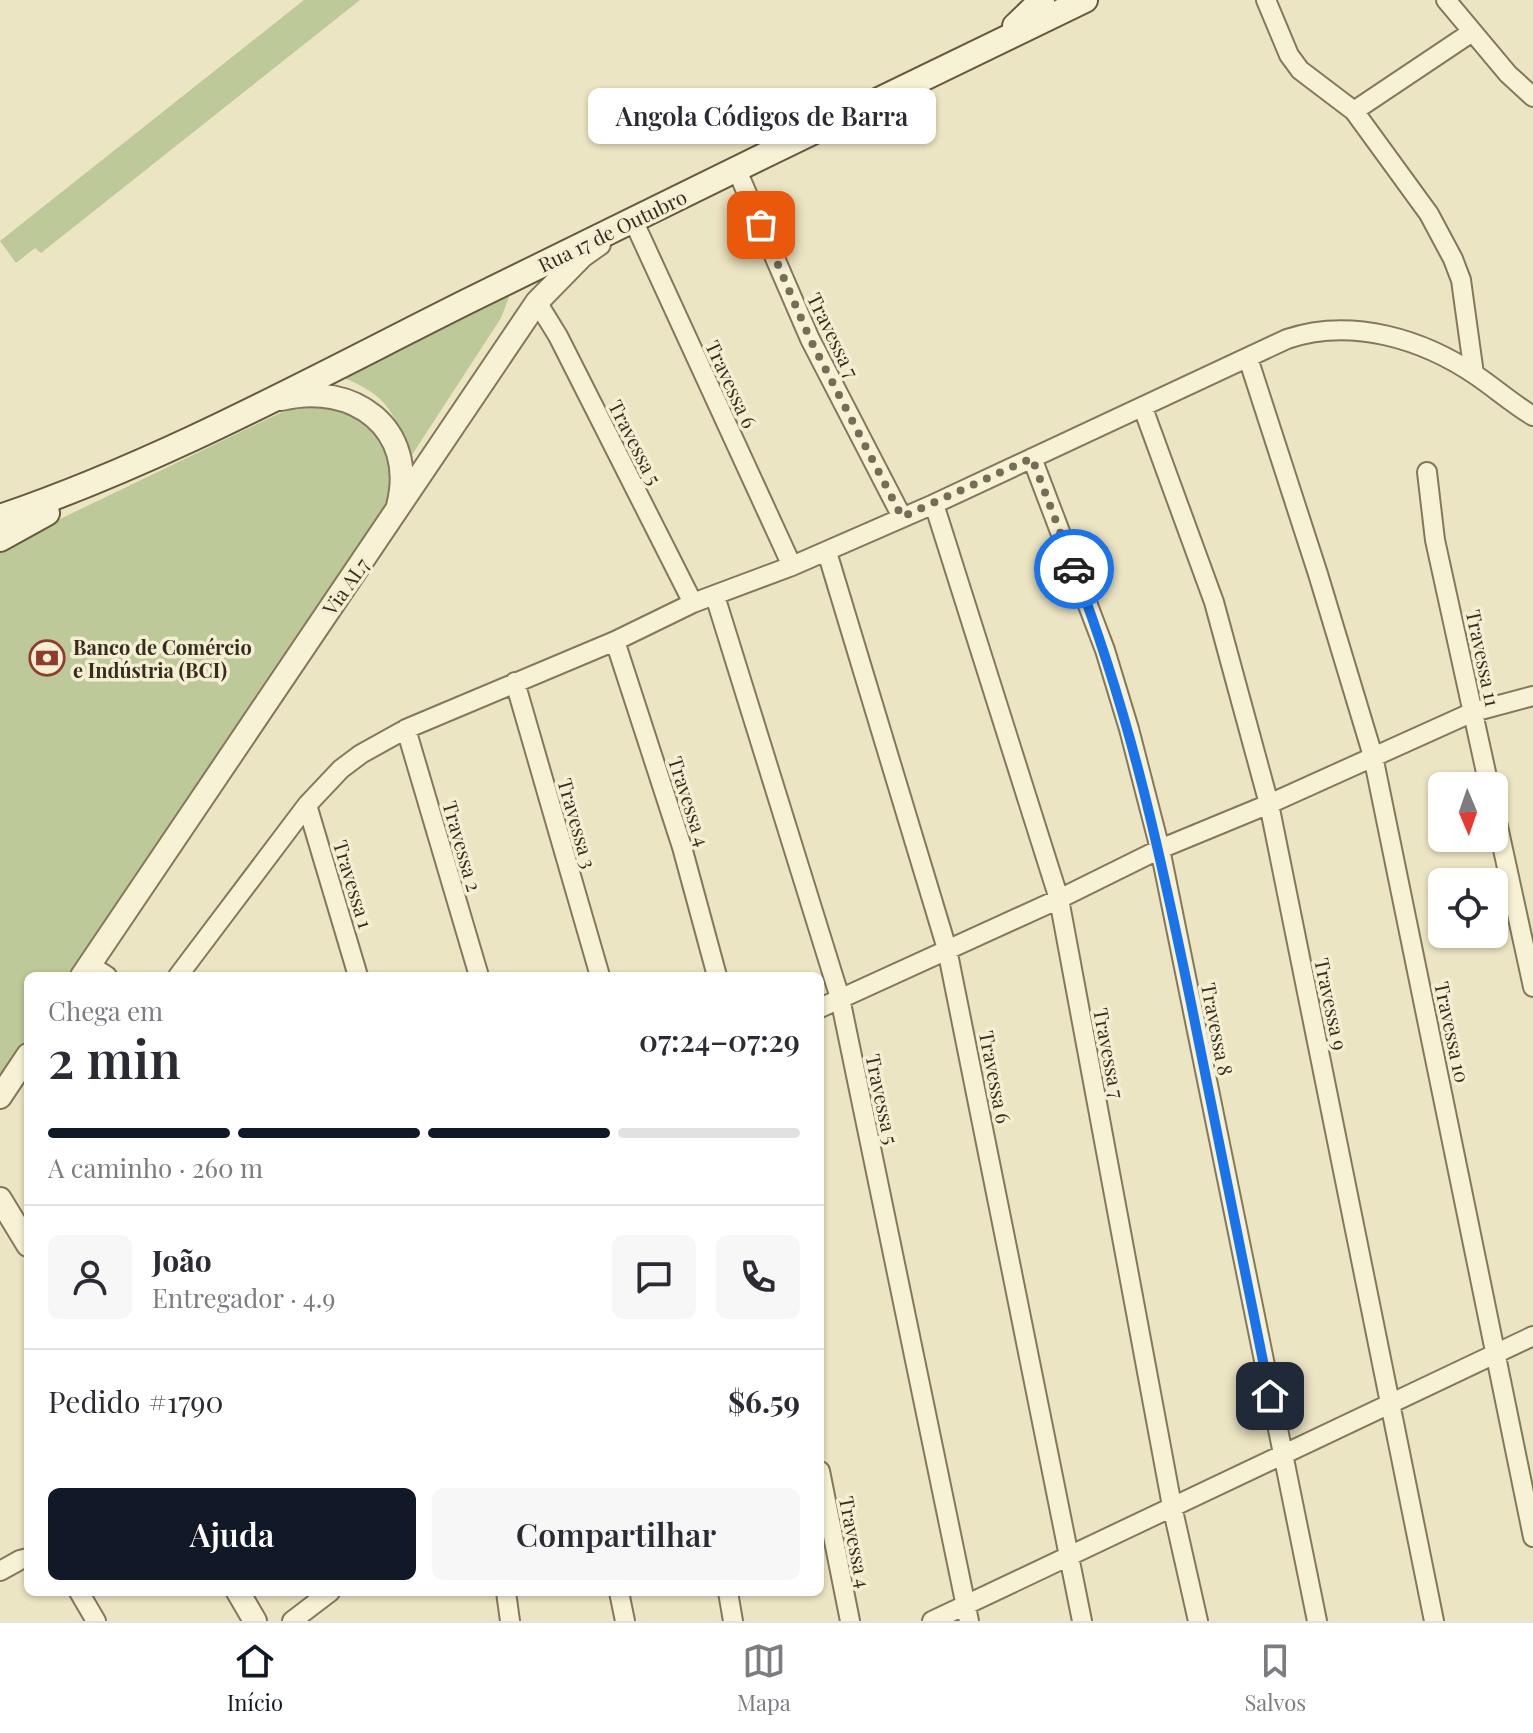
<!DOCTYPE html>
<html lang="pt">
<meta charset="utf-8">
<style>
body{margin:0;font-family:"Playfair Display",serif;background:#f7f7f7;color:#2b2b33;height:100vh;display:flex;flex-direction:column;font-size:30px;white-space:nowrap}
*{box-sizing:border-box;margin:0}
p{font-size:26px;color:#7c7c81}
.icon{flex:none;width:44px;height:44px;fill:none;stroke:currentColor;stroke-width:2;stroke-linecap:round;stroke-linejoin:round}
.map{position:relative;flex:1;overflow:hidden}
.side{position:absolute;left:24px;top:972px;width:800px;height:624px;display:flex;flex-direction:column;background:#fff;border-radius:12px;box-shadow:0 2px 6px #0004}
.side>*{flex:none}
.needle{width:52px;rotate:178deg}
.tools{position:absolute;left:1428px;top:772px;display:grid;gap:16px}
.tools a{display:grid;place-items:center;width:80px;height:80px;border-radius:12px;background:#fff;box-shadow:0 2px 6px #0004;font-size:40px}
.pin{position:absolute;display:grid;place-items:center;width:68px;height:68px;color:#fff;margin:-34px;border-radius:16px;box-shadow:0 4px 12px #0006}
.courier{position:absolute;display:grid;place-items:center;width:80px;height:80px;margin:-40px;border:6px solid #1a73e8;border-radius:50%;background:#fff;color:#222;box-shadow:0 2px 10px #0007}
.bubble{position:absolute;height:56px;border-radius:12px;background:#fff;box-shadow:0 2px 6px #0004;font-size:26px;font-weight:600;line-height:56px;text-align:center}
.headline em{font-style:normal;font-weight:600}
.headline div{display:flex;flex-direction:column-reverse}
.headline{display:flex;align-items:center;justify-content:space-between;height:136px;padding:0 24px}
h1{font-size:52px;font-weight:600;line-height:60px}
.bar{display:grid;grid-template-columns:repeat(4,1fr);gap:12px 8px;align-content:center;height:96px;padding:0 24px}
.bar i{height:10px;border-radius:6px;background:#e1e1e2}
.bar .selected{background:#111827}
.bar p{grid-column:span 4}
.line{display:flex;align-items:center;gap:20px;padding:0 24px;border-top:2px solid #e1e1e2}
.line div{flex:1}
.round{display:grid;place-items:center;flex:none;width:84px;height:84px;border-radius:12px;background:#f7f7f7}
.primary-button{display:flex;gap:16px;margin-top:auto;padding:16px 24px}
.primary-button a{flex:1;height:92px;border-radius:12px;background:#111827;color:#fff;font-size:32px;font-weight:600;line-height:92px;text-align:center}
.primary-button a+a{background:#f7f7f7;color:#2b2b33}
.tab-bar{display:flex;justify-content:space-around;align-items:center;height:112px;border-top:2px solid #e1e1e2;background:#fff;font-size:22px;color:#7c7c81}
.tab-bar a{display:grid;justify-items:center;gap:4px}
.tab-bar .selected{color:#111827}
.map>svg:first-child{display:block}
.green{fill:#bdc998}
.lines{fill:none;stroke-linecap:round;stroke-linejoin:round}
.minor-casing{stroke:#85775b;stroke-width:22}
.tertiary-casing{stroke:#85775b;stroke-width:26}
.secondary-casing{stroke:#67583e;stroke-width:28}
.minor{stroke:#f7f2d6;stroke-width:18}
.tertiary{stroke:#f7f2d6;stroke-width:22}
.secondary{stroke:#f7f2d6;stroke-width:24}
.done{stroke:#766d58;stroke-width:8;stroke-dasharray:0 14.4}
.route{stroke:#1a73e8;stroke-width:10}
.labels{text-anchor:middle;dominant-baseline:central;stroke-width:7;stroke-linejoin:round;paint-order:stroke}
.street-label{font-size:20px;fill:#362d1e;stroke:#f4efd3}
.poi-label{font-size:20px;font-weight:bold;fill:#362d1e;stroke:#f4efd3;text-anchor:start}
</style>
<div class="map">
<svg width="1533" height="1621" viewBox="0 0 1533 1621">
<rect width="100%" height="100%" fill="#ece5c3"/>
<path class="green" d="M 304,0 L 360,0 L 41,253 L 35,248 L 16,263 L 0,241 Z
M 511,292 L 501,318 L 410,458 C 393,408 387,395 337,375 Z
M 307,404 L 355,414 L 373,428 L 387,448 L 392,493 L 383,518 L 70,976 L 28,976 L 28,1037 L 0,1078 L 0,548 L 280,413 Z"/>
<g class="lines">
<defs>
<path id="minor" d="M 1266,0 L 1289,55 L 1300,70 L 1354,111 L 1429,214 L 1453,259 L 1461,280 L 1474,374
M 1446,0 L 1508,74 L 1533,97
M 1354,111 L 1472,32
M 736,168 L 810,339 L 902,517
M 633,220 L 792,566
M 537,302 L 558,336 L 693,603
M 1248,358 L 1318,574 L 1373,756 L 1533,1537
M 1143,408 L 1214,602 L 1269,804 L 1434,1621
M 1032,458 L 1105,650 L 1129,729 L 1160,849 L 1317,1621
M 1427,472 L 1435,540 L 1489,786
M 934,504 L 1059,899 L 1172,1506 L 1198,1621
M 827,552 L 947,949 L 1082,1621
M 715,596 L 840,998 L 969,1621
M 615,641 L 682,847 L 717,976
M 515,682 L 600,976
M 406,729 L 479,976
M 307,805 L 358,976
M 1494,808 L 1533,987
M 90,965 L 107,976
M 178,976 L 307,805 L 341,769 L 361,754 L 406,729 L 615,641 L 693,603 L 792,566 L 934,504 L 1287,339 C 1351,317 1423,339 1477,376 C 1496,389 1513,404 1533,416
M 820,1008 L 1059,899 L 1160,849 L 1269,804 L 1473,712 L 1533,696
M 820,1471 L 850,1621
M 0,1571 L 20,1560 L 28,1558
M 79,1592 L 96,1621
M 506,1592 L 510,1621
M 619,1592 L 625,1621
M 728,1592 L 733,1621
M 292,1621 L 330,1592
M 932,1621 L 1533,1336"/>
<path id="tertiary" d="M 281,399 C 353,381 418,428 398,506
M 82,976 L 537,302 L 582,256 L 599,244
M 0,1097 L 28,1055
M 0,1199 L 28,1245
M 238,1592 L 255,1621"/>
<path id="secondary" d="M 1015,26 L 1042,0
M 0,517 C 162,462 314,378 466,302 C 672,200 878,100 1085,0
M 0,539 L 47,513"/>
</defs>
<use href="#minor" class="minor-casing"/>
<use href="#tertiary" class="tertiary-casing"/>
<use href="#secondary" class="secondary-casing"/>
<use href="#minor" class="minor"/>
<use href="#tertiary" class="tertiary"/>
<use href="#secondary" class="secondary"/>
</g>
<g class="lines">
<path class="done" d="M 761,225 L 810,339 L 902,517 L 1032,458 L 1074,569"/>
<path class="route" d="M 1074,569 C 1130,713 1160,853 1191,1003 C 1217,1134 1243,1265 1270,1396"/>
</g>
<defs>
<symbol id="bank-ring" viewBox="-11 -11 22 22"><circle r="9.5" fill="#f4efd3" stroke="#913b2e" stroke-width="1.5"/><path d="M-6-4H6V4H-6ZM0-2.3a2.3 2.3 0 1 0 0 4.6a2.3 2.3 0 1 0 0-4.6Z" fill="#913b2e"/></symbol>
</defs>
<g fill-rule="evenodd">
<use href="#bank-ring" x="27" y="638" width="40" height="40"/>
</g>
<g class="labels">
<g class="street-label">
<text transform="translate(612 230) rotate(-26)">Rua 17 de Outubro</text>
<text transform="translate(834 335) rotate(64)">Travessa 7</text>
<text transform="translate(732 384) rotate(65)">Travessa 6</text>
<text transform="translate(636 442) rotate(63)">Travessa 5</text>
<text transform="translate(345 586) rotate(-55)">Via AL7</text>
<text transform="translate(1484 658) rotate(78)">Travessa 11</text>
<text transform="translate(690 801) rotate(72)">Travessa 4</text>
<text transform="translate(578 823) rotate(74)">Travessa 3</text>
<text transform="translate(463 846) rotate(74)">Travessa 2</text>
<text transform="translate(354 884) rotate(73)">Travessa 1</text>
<text transform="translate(1332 1004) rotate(78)">Travessa 9</text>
<text transform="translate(1218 1029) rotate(79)">Travessa 8</text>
<text transform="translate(1453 1032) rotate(78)">Travessa 10</text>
<text transform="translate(1110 1053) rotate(79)">Travessa 7</text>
<text transform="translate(996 1077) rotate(79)">Travessa 6</text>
<text transform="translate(883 1099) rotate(78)">Travessa 5</text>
<text transform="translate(856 1542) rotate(79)">Travessa 4</text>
</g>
<g class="poi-label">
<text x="73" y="646">Banco de Comércio<tspan x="73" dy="23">e Indústria (BCI)</tspan></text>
</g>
</g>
</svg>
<div class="tools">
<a><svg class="needle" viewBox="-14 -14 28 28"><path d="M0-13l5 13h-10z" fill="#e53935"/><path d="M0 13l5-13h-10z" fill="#7c7c81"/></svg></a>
<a><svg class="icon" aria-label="locate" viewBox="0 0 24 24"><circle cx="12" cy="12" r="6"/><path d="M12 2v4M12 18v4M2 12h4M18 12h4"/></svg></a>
</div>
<div class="pin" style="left:761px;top:225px;background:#ea580c"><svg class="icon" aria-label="bag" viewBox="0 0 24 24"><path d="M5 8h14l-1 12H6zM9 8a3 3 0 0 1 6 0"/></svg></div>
<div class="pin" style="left:1270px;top:1396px;background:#1f2937"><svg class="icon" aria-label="home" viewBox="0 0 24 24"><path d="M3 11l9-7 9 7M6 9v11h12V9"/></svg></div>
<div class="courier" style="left:1074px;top:569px"><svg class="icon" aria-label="car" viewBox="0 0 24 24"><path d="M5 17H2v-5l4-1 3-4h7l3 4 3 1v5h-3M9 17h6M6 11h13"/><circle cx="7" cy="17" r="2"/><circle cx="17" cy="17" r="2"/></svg></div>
<div class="bubble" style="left:588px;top:88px;width:348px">Angola Códigos de Barra</div>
<section class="side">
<div class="headline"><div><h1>2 min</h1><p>Chega em</p></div><em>07:24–07:29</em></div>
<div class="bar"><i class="selected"></i><i class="selected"></i><i class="selected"></i><i></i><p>A caminho · 260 m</p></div>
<div class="line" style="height:144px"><a class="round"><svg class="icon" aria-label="person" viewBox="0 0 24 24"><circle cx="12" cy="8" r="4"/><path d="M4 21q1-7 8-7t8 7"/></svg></a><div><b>João</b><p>Entregador · 4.9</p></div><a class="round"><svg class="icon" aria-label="chat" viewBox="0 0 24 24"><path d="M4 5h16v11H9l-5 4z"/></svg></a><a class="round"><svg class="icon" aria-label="phone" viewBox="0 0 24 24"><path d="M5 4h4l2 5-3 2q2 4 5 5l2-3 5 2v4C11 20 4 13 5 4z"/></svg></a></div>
<div class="line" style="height:104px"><div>Pedido #1790</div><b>$6.59</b></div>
<div class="primary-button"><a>Ajuda</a><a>Compartilhar</a></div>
</section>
</div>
<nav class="tab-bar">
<a class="selected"><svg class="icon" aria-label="home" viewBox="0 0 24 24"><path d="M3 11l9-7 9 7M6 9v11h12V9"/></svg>Início</a>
<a><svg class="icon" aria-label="map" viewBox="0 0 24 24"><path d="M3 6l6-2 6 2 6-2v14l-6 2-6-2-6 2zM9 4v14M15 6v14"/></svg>Mapa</a>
<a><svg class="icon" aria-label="saved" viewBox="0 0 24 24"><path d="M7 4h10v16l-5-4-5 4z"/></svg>Salvos</a>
</nav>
